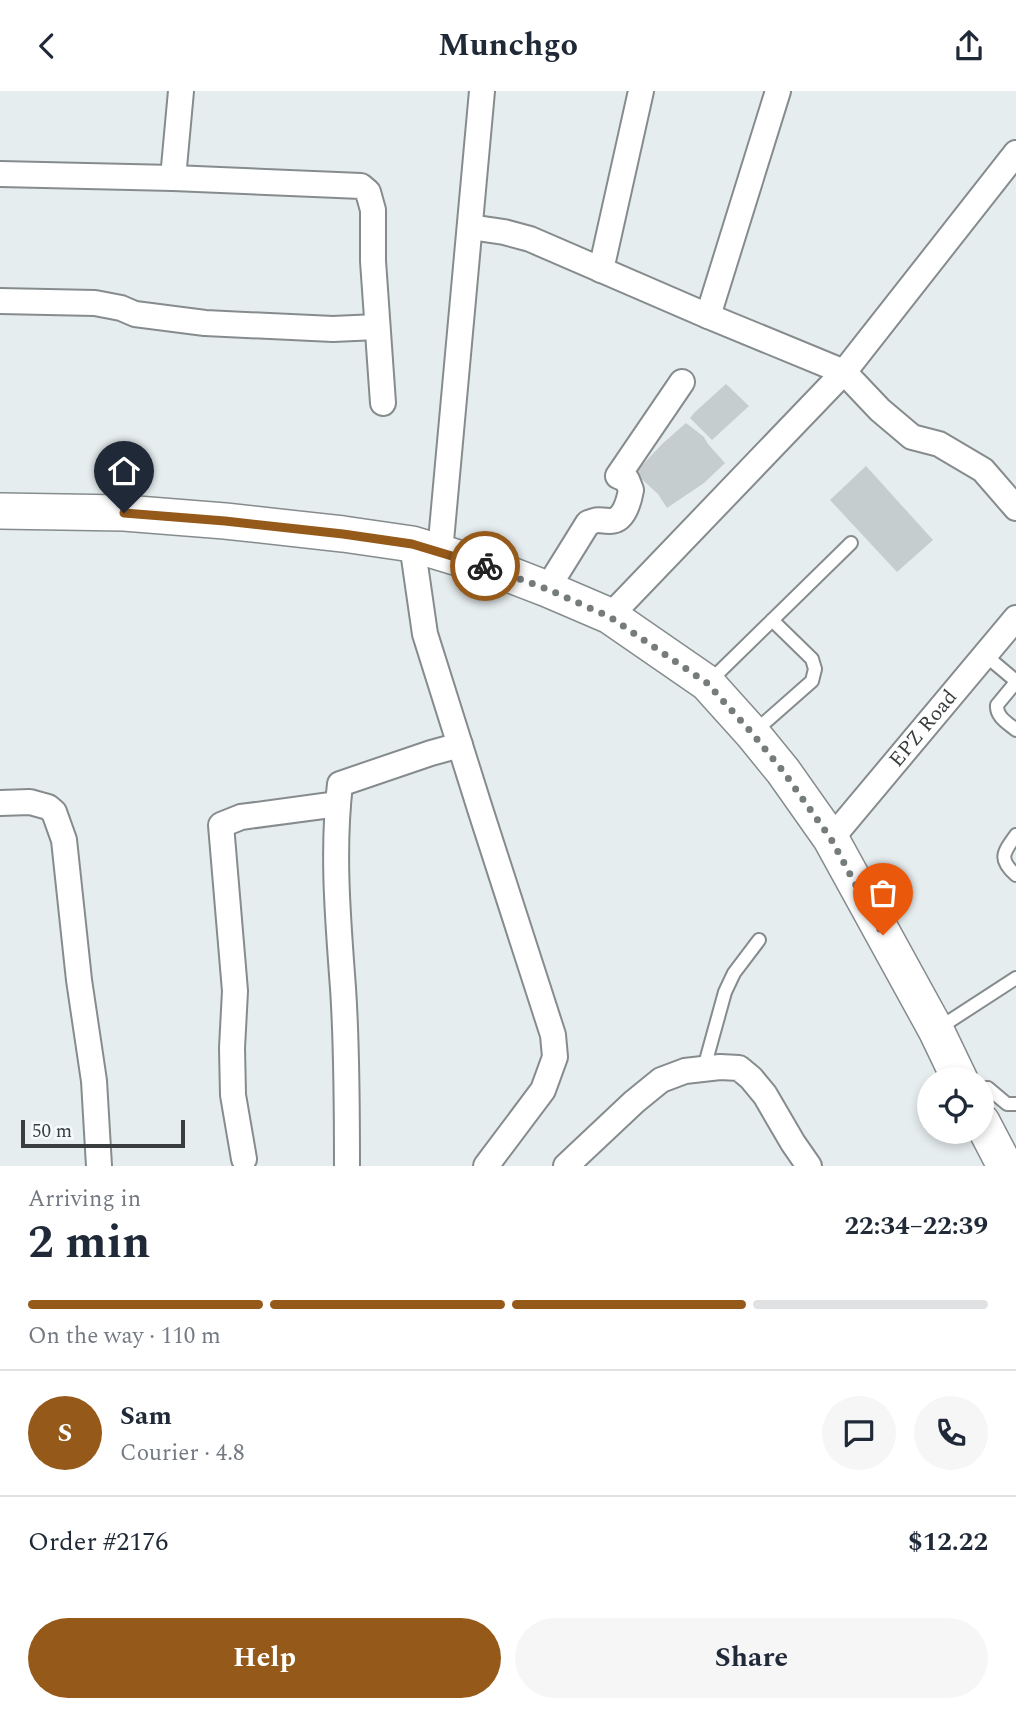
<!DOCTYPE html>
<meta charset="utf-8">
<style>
body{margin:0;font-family:Spectral,serif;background:#f6f6f7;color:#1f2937;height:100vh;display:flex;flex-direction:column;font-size:26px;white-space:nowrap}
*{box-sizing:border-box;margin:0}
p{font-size:23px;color:#747a83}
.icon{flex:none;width:38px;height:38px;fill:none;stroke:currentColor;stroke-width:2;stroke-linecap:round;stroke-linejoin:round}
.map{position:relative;height:1075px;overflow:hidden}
.side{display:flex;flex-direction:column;background:#fff;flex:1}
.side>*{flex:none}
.buttons{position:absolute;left:917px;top:976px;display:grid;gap:14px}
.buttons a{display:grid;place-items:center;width:77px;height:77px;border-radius:50%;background:#fff;box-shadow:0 4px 10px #0003;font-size:35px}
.scale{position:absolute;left:21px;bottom:18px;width:164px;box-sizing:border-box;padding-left:7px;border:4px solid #3a3d3e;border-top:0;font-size:19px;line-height:24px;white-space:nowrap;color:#3a3d3e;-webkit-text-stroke:5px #f3fafc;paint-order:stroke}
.pin{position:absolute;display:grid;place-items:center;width:60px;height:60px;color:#fff;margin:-72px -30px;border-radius:50% 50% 50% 0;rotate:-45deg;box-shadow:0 0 7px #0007}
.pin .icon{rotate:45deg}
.courier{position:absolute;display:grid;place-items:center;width:70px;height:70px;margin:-35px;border:5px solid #955a1a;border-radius:50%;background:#fff;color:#222;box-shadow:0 2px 9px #0007}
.headline em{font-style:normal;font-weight:700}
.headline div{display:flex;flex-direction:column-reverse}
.headline{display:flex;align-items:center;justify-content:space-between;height:119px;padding:0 28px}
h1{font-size:46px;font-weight:700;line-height:52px}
.bar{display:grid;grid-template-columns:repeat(4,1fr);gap:10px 7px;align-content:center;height:84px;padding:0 28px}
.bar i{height:9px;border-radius:5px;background:#e0e1e3}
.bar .current{background:#955a1a}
.bar p{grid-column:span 4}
.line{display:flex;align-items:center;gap:18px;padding:0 28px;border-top:2px solid #e0e1e3}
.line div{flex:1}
.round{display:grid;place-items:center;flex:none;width:74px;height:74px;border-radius:37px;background:#f6f6f7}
.action{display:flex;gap:14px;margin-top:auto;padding:14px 28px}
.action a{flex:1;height:80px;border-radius:42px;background:#955a1a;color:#fff;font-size:28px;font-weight:700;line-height:80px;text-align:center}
.action a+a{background:#f6f6f7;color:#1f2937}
header{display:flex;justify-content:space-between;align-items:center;height:91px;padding:0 28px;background:#fff;font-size:32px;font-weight:700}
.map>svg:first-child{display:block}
.building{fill:#c6cdce}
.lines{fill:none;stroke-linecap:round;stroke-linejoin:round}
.lane-casing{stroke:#868c8d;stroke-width:16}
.street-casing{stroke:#868c8d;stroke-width:28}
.secondary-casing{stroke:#868c8d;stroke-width:38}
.lane{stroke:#fff;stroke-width:12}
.street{stroke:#fff;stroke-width:24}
.secondary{stroke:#fff;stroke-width:35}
.done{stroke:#767b7c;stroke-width:7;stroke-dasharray:0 12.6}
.route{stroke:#955a1a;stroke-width:9}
.labels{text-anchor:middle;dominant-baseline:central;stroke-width:5;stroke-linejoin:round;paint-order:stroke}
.street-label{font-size:21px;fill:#3a3d3e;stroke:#f3fafc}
</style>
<header><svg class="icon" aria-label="back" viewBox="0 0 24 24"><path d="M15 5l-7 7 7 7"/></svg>Munchgo<svg class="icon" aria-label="share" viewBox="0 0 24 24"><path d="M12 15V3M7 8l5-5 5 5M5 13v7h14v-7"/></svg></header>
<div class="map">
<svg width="1016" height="1075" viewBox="0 0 1016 1075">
<rect width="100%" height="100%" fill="#e6edee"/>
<path class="building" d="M 726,293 L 749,315 L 712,349 L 690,327 L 695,321 Z
M 686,332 L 704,346 L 708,353 L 725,372 L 704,392 L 667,417 L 658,403 L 635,382 L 662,353 Z
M 866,375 L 933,449 L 897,481 L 830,409 Z"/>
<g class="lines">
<defs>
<path id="lane" d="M 985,564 L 1016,590
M 710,590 L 851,452
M 1016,591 L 997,614 C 996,626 1008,632 1016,639
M 753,642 L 812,590 L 815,578 L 812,568 L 772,529
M 1016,744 C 1003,762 998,768 1016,784
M 939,937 L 1016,887
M 704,977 L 725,901 L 734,882 L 759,849
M 982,998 L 988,997 L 1007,1013 L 1016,1013"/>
<g id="street">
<path d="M 1016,62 L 844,281 L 880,319 L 912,346 L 939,353 L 983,379 L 1016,417"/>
<path d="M 0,83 L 173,87 L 361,95 L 368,101 L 373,119 L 373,170 L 383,312"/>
<path d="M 173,87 L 181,0"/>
<path d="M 470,136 L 504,141 L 530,148 L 708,225 L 844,281 L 610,525"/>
<path d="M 601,179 L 641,0"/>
<path d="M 0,210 L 95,212 L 121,217 L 135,223 L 205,232 L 333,238 L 377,236"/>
<path d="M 708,225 L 778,0"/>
<path d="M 412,453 L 425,543 L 481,721 L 553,944 L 555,966 L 543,999 L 486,1075"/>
<path d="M 440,461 L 482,0"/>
<path d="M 547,498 L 588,432 C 601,427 598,430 610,430 C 624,430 629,410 631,399 L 627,389 L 618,385 L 682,291"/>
<path d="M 0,712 L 30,711 L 48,716 L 54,721 L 64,749 L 79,889 L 94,990 L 99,1075"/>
<path id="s1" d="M 831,748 L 1016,527"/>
<path d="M 244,1068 L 233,1004 L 232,957 L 235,900 L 221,734 L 241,726 L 338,713"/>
<path d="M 347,1075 C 347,1016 347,956 343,897 C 338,829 332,761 340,693 L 431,662 L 460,654"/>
<path d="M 566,1075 L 634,1011 L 661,989 L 685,980 L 720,976 L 739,977 L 751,987 L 765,1004 L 793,1052 L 809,1075"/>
</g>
<path id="secondary" d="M 0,420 L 124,422 L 225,430 L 343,443 L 412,453 L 498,479 L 547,498 L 610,525 L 707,592 L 752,642 L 783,680 L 831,748 L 936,939 L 960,989
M 982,1031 L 1005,1075"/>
</defs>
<use href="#lane" class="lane-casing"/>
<use href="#street" class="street-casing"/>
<use href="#secondary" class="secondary-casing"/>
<use href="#lane" class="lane"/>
<use href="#street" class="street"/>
<use href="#secondary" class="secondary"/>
</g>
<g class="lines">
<path class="done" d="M 485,475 L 547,498 L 610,526 L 707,592 L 752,642 L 783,680 L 831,748 L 883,844"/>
<path class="route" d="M 124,422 L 225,430 L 343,443 L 412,453 L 485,475"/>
</g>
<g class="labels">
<g class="street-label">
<text stroke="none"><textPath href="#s1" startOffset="144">EPZ Road</textPath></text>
</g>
</g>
</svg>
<div class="buttons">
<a><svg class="icon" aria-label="locate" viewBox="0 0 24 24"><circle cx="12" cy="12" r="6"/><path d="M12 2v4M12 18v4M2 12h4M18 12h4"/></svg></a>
</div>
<div class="scale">50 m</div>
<div class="pin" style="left:883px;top:844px;background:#ea580c"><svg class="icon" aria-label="bag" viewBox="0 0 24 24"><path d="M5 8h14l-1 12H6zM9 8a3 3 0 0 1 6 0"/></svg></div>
<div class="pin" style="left:124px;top:422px;background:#1f2937"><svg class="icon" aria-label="home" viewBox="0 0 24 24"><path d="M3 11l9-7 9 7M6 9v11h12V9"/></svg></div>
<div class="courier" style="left:485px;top:475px"><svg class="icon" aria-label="bike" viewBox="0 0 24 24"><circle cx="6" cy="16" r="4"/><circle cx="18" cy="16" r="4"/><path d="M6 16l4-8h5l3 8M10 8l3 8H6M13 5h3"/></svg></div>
</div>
<section class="side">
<div class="headline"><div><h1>2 min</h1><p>Arriving in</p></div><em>22:34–22:39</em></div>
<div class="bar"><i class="current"></i><i class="current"></i><i class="current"></i><i></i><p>On the way · 110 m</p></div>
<div class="line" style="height:126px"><b class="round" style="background:#955a1a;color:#fff">S</b><div><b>Sam</b><p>Courier · 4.8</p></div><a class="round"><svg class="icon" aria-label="chat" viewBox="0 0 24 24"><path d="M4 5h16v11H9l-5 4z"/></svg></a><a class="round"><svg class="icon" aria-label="phone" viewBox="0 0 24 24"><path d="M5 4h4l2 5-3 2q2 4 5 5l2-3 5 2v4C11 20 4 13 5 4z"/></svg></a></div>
<div class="line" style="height:91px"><div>Order #2176</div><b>$12.22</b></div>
<div class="action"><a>Help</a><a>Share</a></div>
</section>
